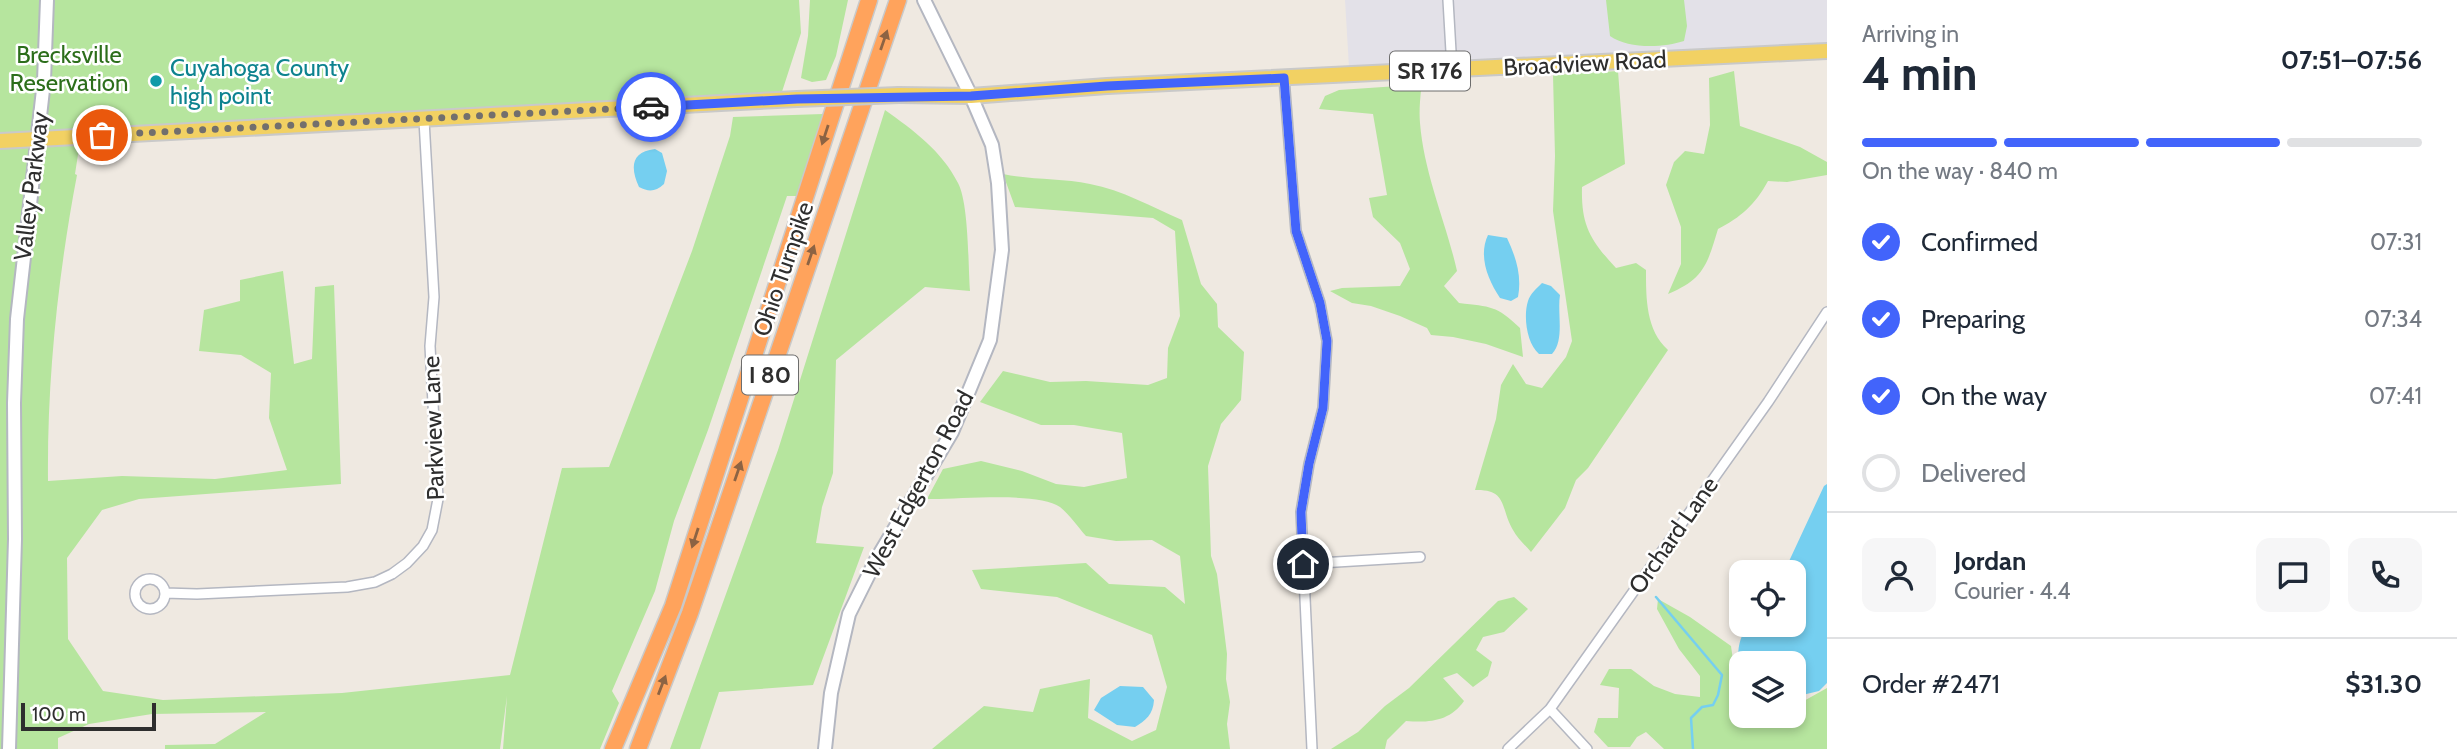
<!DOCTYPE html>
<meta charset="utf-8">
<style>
body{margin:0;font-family:Cabin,sans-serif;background:#f6f6f7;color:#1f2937;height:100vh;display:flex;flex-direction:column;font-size:26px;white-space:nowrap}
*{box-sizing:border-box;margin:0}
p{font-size:23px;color:#747a83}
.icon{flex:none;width:38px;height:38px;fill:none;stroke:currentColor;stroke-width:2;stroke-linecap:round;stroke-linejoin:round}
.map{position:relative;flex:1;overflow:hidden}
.drawer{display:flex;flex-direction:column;background:#fff;width:630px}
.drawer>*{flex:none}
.controls{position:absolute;left:1729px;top:560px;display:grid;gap:14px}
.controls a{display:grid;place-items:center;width:77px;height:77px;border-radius:14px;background:#fff;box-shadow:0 4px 10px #0003;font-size:35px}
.scale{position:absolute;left:21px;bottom:18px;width:135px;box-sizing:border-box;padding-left:7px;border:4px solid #2e2e2e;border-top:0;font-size:19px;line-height:24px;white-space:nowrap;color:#2e2e2e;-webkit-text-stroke:5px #fff;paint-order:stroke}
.pin{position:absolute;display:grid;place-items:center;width:60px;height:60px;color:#fff;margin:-30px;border:4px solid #fff;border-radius:50%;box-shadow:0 2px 7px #0007}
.courier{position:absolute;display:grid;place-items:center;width:70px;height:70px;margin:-35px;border:5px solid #4264fb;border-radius:50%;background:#fff;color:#222;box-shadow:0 2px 9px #0007}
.headline em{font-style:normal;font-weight:700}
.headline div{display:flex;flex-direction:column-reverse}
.headline{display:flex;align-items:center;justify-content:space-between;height:119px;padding:0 35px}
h1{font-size:46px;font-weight:700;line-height:52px}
.bar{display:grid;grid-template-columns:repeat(4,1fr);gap:10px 7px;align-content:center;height:84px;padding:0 35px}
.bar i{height:9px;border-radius:5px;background:#e0e1e3}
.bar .on{background:#4264fb}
.bar p{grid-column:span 4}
.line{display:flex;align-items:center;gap:18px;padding:0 35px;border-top:2px solid #e0e1e3}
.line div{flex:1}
.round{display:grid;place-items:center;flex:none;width:74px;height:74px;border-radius:14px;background:#f6f6f7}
ol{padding:0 35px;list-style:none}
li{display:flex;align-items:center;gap:21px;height:77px}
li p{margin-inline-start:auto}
li .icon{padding:7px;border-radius:50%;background:#4264fb;color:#fff;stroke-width:4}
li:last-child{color:#747a83}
li i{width:38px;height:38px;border:4px solid #e0e1e3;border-radius:50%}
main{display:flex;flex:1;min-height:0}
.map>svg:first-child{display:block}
.industrial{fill:#e3e1e8}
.green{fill:#b6e59e}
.water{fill:#75cff0}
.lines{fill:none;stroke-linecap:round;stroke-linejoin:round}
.stream{stroke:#75cff0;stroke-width:2.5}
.street-casing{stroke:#b4b7c1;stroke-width:12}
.secondary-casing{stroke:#b4b7c1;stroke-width:16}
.primary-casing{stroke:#c9c9c9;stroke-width:18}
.highway-casing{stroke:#c9c9c9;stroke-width:19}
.street{stroke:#fff;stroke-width:9}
.secondary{stroke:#fff;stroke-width:12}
.primary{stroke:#f2d163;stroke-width:14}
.highway{stroke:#ffa35c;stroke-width:16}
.primary-bridge-casing{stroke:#c9c9c9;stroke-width:18;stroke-linecap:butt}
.primary-bridge{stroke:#f2d163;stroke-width:14}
.oneway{fill:#8c6343}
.done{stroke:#726f6d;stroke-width:7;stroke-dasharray:0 12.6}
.route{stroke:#4264fb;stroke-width:9}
.culture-dot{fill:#0f9aa8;stroke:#fff;stroke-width:2.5}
.labels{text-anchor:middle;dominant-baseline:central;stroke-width:5;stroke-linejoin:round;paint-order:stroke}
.shield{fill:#fff;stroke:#6d6d6d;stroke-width:2}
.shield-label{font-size:23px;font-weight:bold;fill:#2e2e2e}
.park-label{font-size:24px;fill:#2c6e1b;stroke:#fff}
.street-label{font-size:24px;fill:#2e2e2e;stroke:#fff}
.culture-label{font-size:24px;fill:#0d838f;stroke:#fff;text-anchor:start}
</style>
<main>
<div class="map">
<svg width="1827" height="749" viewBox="0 0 1827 749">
<rect width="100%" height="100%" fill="#efe9e1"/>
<path class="industrial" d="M 1345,0 L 1827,0 L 1827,44 L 1349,67 Z"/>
<path class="green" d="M 0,0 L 799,0 L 801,33 L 779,101 L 81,135 L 75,174 L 77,175 C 58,275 47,379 48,481 L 122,476 L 215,479 L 287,470 L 269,418 L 271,373 L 241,355 L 199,351 L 204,310 L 240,301 L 240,280 L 283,271 L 294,364 L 312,359 L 315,287 L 334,285 L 341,484 L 139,499 L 102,510 L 67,558 L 68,639 L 103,691 L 163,700 L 342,693 L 510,675 L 562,468 L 609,467 L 692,251 L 730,136 L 733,117 L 823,114 L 797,196 L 787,196 L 708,430 L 674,521 L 655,591 L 612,691 L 619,703 L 600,749 L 503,749 L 507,696 L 500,749 L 165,749 L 165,745 L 215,744 L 266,712 L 152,714 L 89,724 L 58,738 L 58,749 L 0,749 Z
M 810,0 L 848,0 L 836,56 L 826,80 L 812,82 L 801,78 L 808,36 Z
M 1606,0 L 1684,0 L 1687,26 L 1684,41 C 1663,48 1628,49 1610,36 Z
M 1618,71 L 1625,164 L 1582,187 C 1581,225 1590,240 1616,268 L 1636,263 L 1646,270 C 1646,299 1646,330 1668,350 L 1588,468 L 1576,480 L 1565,508 L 1531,552 C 1525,545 1517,538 1513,530 C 1500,508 1508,489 1475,490 L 1496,419 L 1501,385 L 1513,364 L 1526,384 L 1542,388 L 1566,357 L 1572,341 L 1553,211 L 1555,156 L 1553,75 Z
M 1734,71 L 1740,126 L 1800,147 L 1827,162 L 1827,175 L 1787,182 L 1768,181 C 1755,205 1741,217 1718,229 C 1707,265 1704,279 1668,294 L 1681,264 L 1681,227 L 1666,185 L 1674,162 L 1685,151 L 1704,154 L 1710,125 L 1709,78 Z
M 1398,86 L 1421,90 C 1420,101 1419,112 1420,123 C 1424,174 1446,222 1457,271 L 1444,286 L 1459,303 C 1491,307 1496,305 1520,328 L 1523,357 L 1486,344 L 1453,337 L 1431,335 L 1427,328 L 1400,316 L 1371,306 L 1352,303 L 1330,291 L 1342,288 L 1400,286 L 1410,269 L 1400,243 L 1373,217 L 1369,198 L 1387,195 L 1373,114 L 1319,109 L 1325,96 L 1339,90 Z
M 885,110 C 913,130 942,151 958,183 C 969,204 968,265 970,291 L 925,287 L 836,360 L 833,473 L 822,507 L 816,543 L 864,547 L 813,685 L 719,692 L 700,749 L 670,749 L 778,450 Z
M 1003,174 C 1031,180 1061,178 1090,184 C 1122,190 1152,207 1182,220 L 1201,284 L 1217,304 L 1218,327 L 1244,352 L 1241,400 L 1221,424 L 1208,466 L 1211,556 L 1217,574 L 1227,654 L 1226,679 L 1230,702 L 1227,724 L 1230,749 L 932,749 L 984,706 L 1033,712 L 1040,689 L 1090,679 L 1088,718 L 1132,741 L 1156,730 L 1167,687 L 1152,635 L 1057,597 L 981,589 L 972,570 L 1086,563 L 1109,584 L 1165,587 L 1185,604 L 1180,556 L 1152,540 L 1116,541 L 1086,536 C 1078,527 1069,514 1060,507 C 1038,491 956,500 927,499 L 943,469 L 981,461 L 1022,471 L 1056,484 L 1084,487 L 1127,478 L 1122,433 L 1074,425 L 1041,425 L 980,402 L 1003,371 L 1050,382 L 1086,381 L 1148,385 L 1167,378 L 1168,348 L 1180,316 L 1175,231 L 1153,218 L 1015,207 Z
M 1514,597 L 1528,609 L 1504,632 L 1483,637 L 1476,650 L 1492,662 L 1488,676 L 1473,687 L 1457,673 L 1443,678 L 1464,701 C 1450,721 1430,723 1406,721 L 1387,740 L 1385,749 L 1331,749 L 1358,732 L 1385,706 L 1409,688 L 1498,601 Z
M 1658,599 L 1690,617 L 1731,646 L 1741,716 L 1794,716 L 1794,704 L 1802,702 L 1827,688 L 1827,749 L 1664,749 L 1646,732 L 1637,737 L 1630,747 L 1608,747 L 1594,732 L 1598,718 L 1618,718 L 1619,688 L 1600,685 L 1609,669 L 1631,669 L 1654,686 L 1675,694 L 1700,697 L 1700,676 L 1679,649 L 1657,609 Z"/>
<path class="water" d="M 655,149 L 662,153 L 667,171 L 664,184 C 655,192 649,192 639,187 C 630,167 631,152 655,149 Z
M 1488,235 L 1507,238 C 1516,257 1522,276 1518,297 L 1511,301 L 1500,298 C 1488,280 1478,256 1488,235 Z
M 1542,283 L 1551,286 L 1560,295 C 1557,313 1565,340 1552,354 L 1539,354 C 1527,344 1523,317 1528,301 C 1530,294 1537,288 1542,283 Z
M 1827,484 L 1827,683 L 1819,691 L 1794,697 L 1794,663 L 1741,663 L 1741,674 C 1736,658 1737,638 1749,625 L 1794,625 L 1794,572 L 1784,572 L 1824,486 Z
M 1120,686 L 1143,687 L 1154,700 C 1153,715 1146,720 1135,727 L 1117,725 L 1094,710 L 1101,698 Z"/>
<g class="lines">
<path class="stream" d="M 1656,597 L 1722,675 L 1718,695 L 1713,705 L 1702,707 L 1691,718 L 1693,749"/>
<defs>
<path id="street" d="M 1448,0 L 1452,69
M 1284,78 L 1296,231 L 1320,303 L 1327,341 L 1323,408 L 1309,464 L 1301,512 L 1312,749
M 1303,564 L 1420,557
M135 594a15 15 0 1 1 30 0a15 15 0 1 1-30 0Z
M 165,593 L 197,594 L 347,587 L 375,582 L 392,574 L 407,563 L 423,546 L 432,530 L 438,499 L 430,346 L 434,297 L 424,120
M 1550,709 L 1587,749
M 1508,749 L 1550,709 L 1768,402 L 1827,312"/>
<path id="secondary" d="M 9,749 L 15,539 L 14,403 L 17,319 L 44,81 L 47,0
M 825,749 L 831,693 L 849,614 L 876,560 L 952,432 L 990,340 L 1002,250 L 998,183 L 992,145 L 971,96 L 924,0"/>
<path id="primary" d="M 899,95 L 971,96 L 1107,86 L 1827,51
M 0,141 L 797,99"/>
<path id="highway" d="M 613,749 L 673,606 L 869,0
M 638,749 L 690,613 L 898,0"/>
</defs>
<use href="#street" class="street-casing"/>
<use href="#secondary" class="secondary-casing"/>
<use href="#primary" class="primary-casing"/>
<use href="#highway" class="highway-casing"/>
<use href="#street" class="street"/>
<use href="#secondary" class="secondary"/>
<use href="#primary" class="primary"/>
<use href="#highway" class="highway"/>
<defs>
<path id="primary-bridge" d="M 797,99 L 899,95"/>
</defs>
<use href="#primary-bridge" class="primary-bridge-casing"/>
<use href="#primary-bridge" class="primary-bridge"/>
</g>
<defs><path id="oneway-solid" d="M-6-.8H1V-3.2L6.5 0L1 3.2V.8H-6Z" transform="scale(1.75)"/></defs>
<g class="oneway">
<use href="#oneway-solid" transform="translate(884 40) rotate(-71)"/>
<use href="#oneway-solid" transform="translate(825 135) rotate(108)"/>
<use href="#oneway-solid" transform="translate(811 255) rotate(-71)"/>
<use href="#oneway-solid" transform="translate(738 471) rotate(-71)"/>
<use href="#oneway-solid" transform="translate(695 538) rotate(108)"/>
<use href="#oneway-solid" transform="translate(662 685) rotate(-69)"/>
</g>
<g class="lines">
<path class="done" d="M 102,135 L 651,107"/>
<path class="route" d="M 651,107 L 797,99 L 971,96 L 1107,86 L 1284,78 L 1296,231 L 1320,303 L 1327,341 L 1323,408 L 1309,464 L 1301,512 L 1303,564"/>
</g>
<circle class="culture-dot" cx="156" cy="81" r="7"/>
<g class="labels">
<g class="shield">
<rect x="1390" y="51.5" width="80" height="39" rx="5"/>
<rect x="742" y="355.5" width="56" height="39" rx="5"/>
</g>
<g class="shield-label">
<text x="1430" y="71">SR 176</text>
<text x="770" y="375">I 80</text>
</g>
<g class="park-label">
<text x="69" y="54">Brecksville<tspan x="69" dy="28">Reservation</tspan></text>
</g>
<g class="street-label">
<text transform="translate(1585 63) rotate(-3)">Broadview Road</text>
<text transform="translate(31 186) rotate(-83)">Valley Parkway</text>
<text transform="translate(783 269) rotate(-71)">Ohio Turnpike</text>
<text transform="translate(433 428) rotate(-92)">Parkview Lane</text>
<text transform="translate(918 484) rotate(-62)">West Edgerton Road</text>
<text transform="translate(1673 535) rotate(-55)">Orchard Lane</text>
</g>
<g class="culture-label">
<text x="170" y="67">Cuyahoga County<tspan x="170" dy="28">high point</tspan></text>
</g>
</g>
</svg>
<div class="controls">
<a><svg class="icon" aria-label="locate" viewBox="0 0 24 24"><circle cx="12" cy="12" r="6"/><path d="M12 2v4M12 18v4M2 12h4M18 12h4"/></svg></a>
<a><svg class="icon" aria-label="layers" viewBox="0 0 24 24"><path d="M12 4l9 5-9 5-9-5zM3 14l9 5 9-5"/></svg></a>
</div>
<div class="scale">100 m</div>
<div class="pin" style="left:102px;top:135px;background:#ea580c"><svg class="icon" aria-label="bag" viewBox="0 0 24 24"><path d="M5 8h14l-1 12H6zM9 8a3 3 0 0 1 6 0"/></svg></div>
<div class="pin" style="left:1303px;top:564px;background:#1f2937"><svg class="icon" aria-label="home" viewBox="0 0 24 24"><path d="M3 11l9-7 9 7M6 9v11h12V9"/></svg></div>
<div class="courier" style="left:651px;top:107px"><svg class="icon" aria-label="car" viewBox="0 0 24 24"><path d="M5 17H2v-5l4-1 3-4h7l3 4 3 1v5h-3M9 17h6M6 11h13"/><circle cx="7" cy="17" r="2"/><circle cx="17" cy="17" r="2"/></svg></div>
</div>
<section class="drawer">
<div class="headline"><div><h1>4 min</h1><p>Arriving in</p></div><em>07:51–07:56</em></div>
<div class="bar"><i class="on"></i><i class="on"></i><i class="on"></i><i></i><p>On the way · 840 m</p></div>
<ol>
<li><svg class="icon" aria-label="check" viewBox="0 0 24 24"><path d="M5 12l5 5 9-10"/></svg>Confirmed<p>07:31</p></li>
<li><svg class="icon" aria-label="check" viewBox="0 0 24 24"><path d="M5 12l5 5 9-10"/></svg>Preparing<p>07:34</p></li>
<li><svg class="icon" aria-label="check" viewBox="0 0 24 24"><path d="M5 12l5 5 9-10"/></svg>On the way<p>07:41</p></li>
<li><i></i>Delivered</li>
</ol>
<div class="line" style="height:126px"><a class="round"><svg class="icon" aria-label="person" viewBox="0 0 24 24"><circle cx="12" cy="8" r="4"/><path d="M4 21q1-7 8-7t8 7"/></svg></a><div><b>Jordan</b><p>Courier · 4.4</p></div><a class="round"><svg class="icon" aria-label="chat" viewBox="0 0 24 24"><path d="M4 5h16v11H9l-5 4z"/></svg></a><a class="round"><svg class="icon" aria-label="phone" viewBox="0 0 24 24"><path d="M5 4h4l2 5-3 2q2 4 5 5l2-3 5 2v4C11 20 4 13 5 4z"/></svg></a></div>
<div class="line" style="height:91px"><div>Order #2471</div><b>$31.30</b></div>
</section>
</main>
